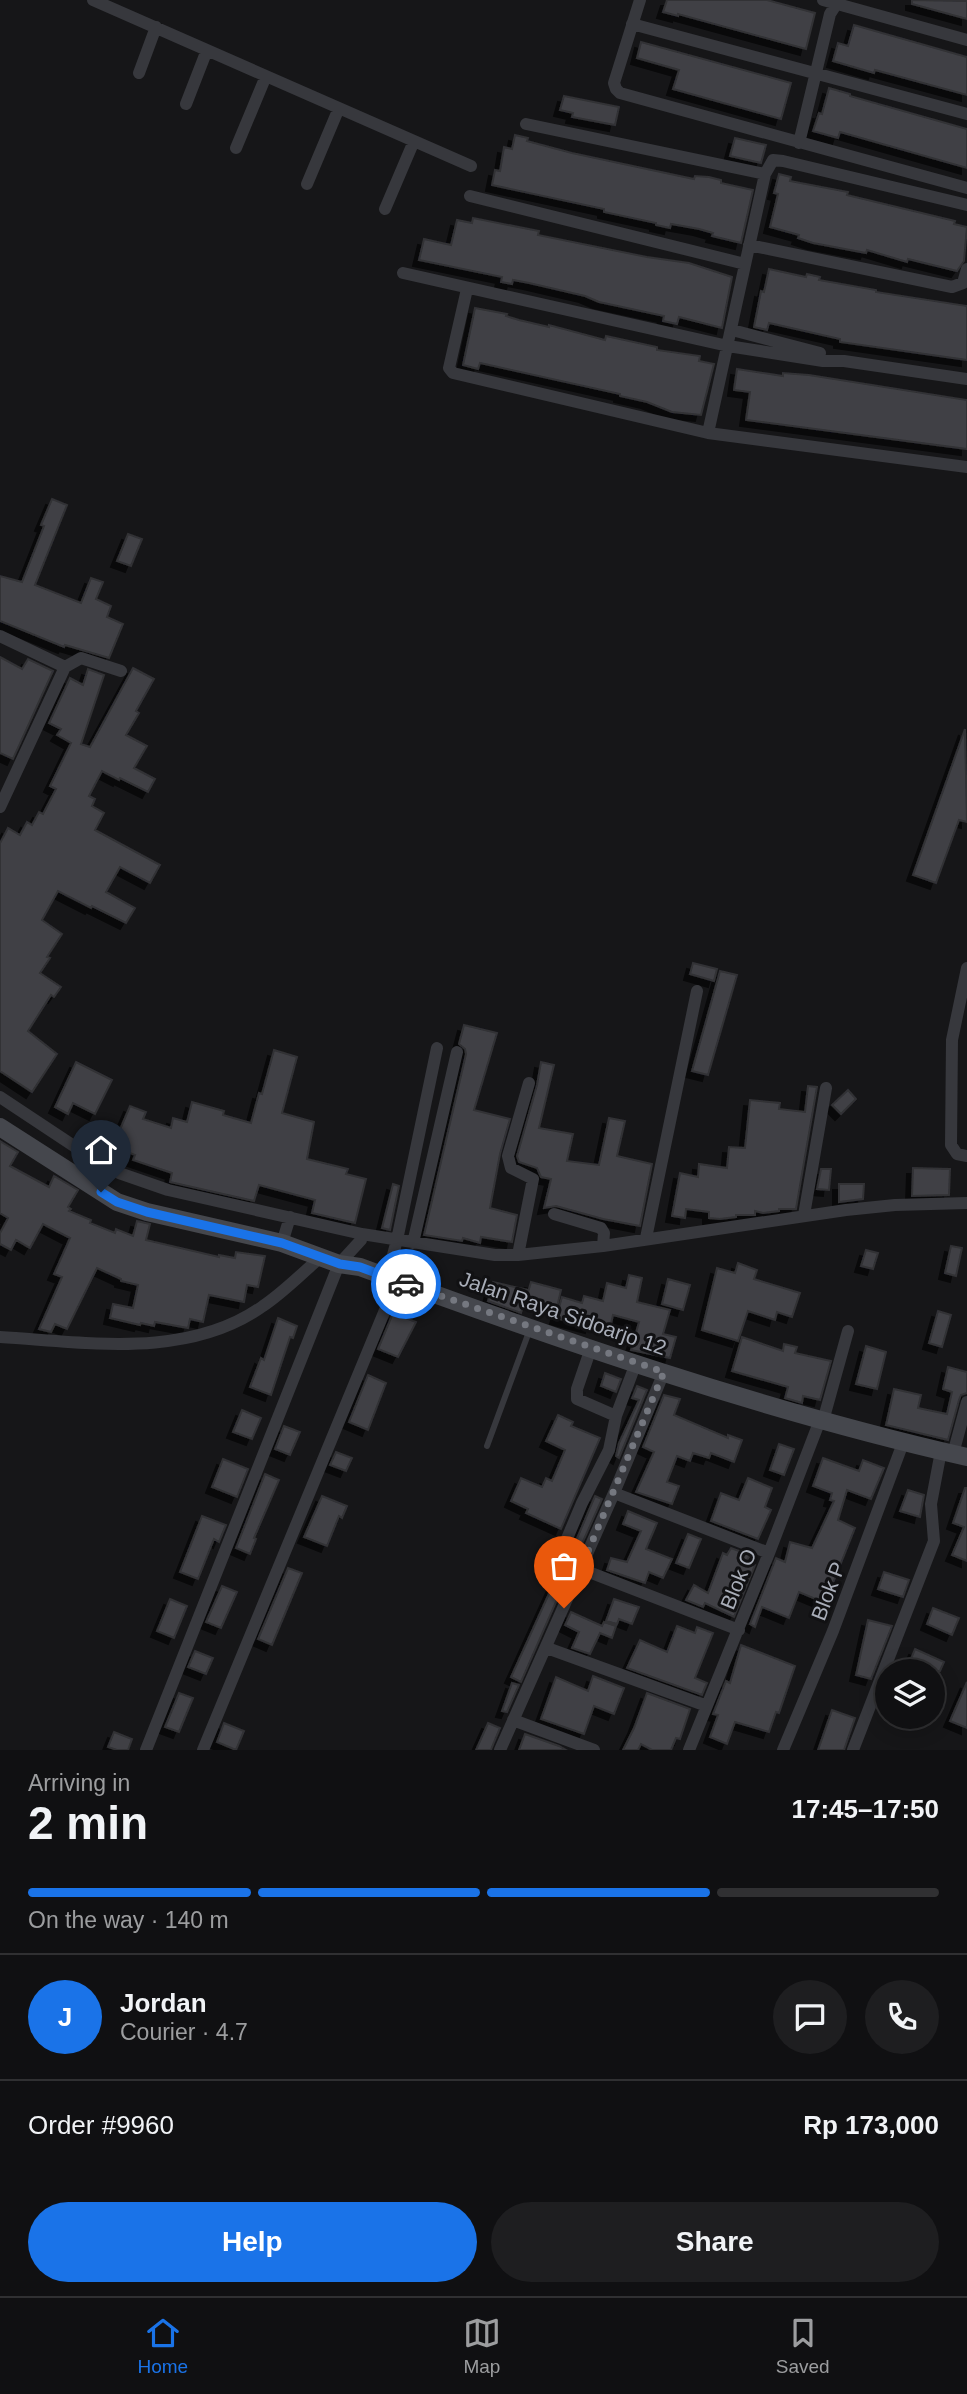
<!DOCTYPE html>
<meta charset="utf-8">
<style>
body{margin:0;font-family:Arial,sans-serif;background:#1e1e20;color:#f1f3f6;height:100vh;display:flex;flex-direction:column;font-size:26px;white-space:nowrap}
*{box-sizing:border-box;margin:0}
p{font-size:23px;color:#9c9d9f}
.icon{flex:none;width:38px;height:38px;fill:none;stroke:currentColor;stroke-width:2;stroke-linecap:round;stroke-linejoin:round}
.map{position:relative;height:1750px;overflow:hidden}
.details{display:flex;flex-direction:column;background:#101012;flex:1}
.details>*{flex:none}
.fabs{position:absolute;left:875px;top:1659px;display:grid;gap:14px}
.fabs a{display:grid;place-items:center;width:70px;height:70px;border-radius:50%;background:#101012;box-shadow:0 4px 18px #0003,0 0 0 2px #303032;font-size:35px}
.pin{position:absolute;display:grid;place-items:center;width:60px;height:60px;color:#fff;margin:-72px -30px;border-radius:50% 50% 50% 0;rotate:-45deg;box-shadow:0 0 7px #0007}
.pin .icon{rotate:45deg}
.courier{position:absolute;display:grid;place-items:center;width:70px;height:70px;margin:-35px;border:5px solid #1a73e8;border-radius:50%;background:#fff;color:#222;box-shadow:0 2px 9px #0007}
.summary em{font-style:normal;font-weight:800}
.summary div{display:flex;flex-direction:column-reverse}
.summary{display:flex;align-items:center;justify-content:space-between;height:119px;padding:0 28px}
h1{font-size:46px;font-weight:800;line-height:52px}
.bar{display:grid;grid-template-columns:repeat(4,1fr);gap:10px 7px;align-content:center;height:84px;padding:0 28px}
.bar i{height:9px;border-radius:5px;background:#303032}
.bar .active{background:#1a73e8}
.bar p{grid-column:span 4}
.line{display:flex;align-items:center;gap:18px;padding:0 28px;border-top:2px solid #303032}
.line div{flex:1}
.round{display:grid;place-items:center;flex:none;width:74px;height:74px;border-radius:37px;background:#1e1e20}
.button{display:flex;gap:14px;margin-top:auto;padding:14px 28px}
.button a{flex:1;height:80px;border-radius:42px;background:#1a73e8;color:#fff;font-size:28px;font-weight:800;line-height:80px;text-align:center}
.button a+a{background:#1e1e20;color:#f1f3f6}
.dock{display:flex;justify-content:space-around;align-items:center;height:98px;border-top:2px solid #303032;background:#101012;font-size:19px;color:#9c9d9f}
.dock a{display:grid;justify-items:center;gap:4px}
.dock .active{color:#1a73e8}
.map>svg:first-child{display:block}
.building{fill:#404145;stroke:#303034;stroke-width:2;filter:url(#shadow)}
.lines{fill:none;stroke-linecap:round;stroke-linejoin:round}
.service{stroke:#37383d;stroke-width:6}
.minor{stroke:#37383d;stroke-width:12}
.secondary{stroke:#45474d;stroke-width:18}
.done{stroke:#757880;stroke-width:7;stroke-dasharray:0 12.6}
.route{stroke:#1a73e8;stroke-width:9}
.labels{text-anchor:middle;dominant-baseline:central;stroke-width:6;stroke-linejoin:round;paint-order:stroke}
.street-label{font-size:21px;fill:#a8adb8;stroke:#111113}
</style>
<div class="map">
<svg width="967" height="1750" viewBox="0 0 967 1750">
<defs>
<filter id="shadow"><feDropShadow dx="-6" dy="6" stdDeviation="0" flood-color="#0009"/></filter>
</defs>
<rect width="100%" height="100%" fill="#161618"/>
<path class="building" d="M 667,0 L 767,0 L 815,13 L 806,49 L 678,14 L 678,16 L 663,12 Z
M 912,0 L 967,1 L 967,19 L 912,4 Z
M 854,25 L 967,57 L 967,95 L 875,70 L 874,73 L 833,61 L 838,43 L 848,46 Z
M 641,42 L 791,83 L 781,119 L 673,89 L 679,70 L 637,58 Z
M 829,88 L 850,94 L 850,96 L 967,129 L 967,168 L 840,132 L 838,138 L 813,131 L 819,113 L 822,114 Z
M 564,96 L 619,107 L 615,125 L 572,117 L 573,113 L 560,110 Z
M 515,135 L 528,138 L 527,141 L 572,153 L 694,179 L 695,176 L 709,177 L 721,180 L 721,183 L 753,190 L 741,243 L 712,236 L 713,233 L 699,229 L 671,224 L 670,228 L 656,225 L 656,223 L 604,212 L 604,209 L 492,185 L 495,170 L 500,171 L 504,147 L 512,149 Z
M 735,138 L 766,145 L 761,163 L 730,156 Z
M 779,174 L 791,177 L 790,181 L 848,192 L 847,195 L 955,221 L 954,224 L 967,227 L 964,261 L 957,271 L 908,259 L 907,262 L 867,250 L 866,253 L 813,243 L 798,238 L 799,235 L 770,227 L 778,194 L 774,193 Z
M 473,218 L 539,231 L 538,235 L 647,257 L 689,263 L 732,277 L 722,328 L 679,317 L 677,324 L 663,321 L 664,316 L 599,302 L 585,296 L 529,283 L 513,280 L 512,284 L 501,282 L 502,277 L 419,260 L 424,239 L 451,245 L 457,220 L 472,223 Z
M 769,269 L 806,277 L 807,274 L 820,277 L 819,280 L 876,290 L 876,292 L 967,306 L 967,360 L 840,342 L 840,339 L 769,323 L 767,330 L 754,327 L 761,291 L 764,292 Z
M 475,308 L 507,314 L 506,316 L 519,320 L 549,327 L 549,325 L 605,340 L 606,336 L 657,347 L 657,350 L 700,356 L 699,361 L 714,364 L 701,415 L 672,412 L 647,402 L 620,396 L 620,394 L 480,363 L 478,369 L 463,365 Z
M 737,369 L 783,376 L 783,373 L 809,375 L 967,400 L 967,449 L 746,420 L 750,392 L 734,390 Z
M 52,499 L 67,505 L 35,585 L 81,603 L 91,578 L 103,582 L 96,599 L 111,606 L 107,617 L 123,624 L 109,658 L 65,645 L 64,647 L 0,621 L 0,576 L 22,582 L 44,526 L 41,525 Z
M 128,534 L 142,539 L 131,566 L 117,561 Z
M 0,657 L 22,669 L 28,659 L 53,671 L 13,759 L 0,753 Z
M 133,668 L 154,679 L 136,711 L 139,713 L 126,735 L 147,746 L 134,768 L 155,779 L 148,792 L 120,778 L 119,780 L 102,771 L 89,796 L 95,799 L 92,806 L 104,813 L 95,830 L 160,865 L 150,883 L 120,867 L 106,892 L 135,908 L 126,923 L 92,906 L 91,908 L 58,891 L 42,920 L 62,934 L 47,957 L 50,958 L 40,973 L 61,987 L 54,997 L 51,995 L 28,1031 L 57,1054 L 32,1092 L 0,1071 L 0,843 L 8,828 L 20,835 L 27,822 L 32,825 L 39,812 L 43,814 L 56,789 L 50,786 L 71,743 L 57,735 L 61,729 L 49,723 L 70,678 L 83,685 L 88,669 L 104,675 L 81,744 L 90,747 Z
M 965,729 L 967,822 L 959,820 L 936,883 L 913,875 Z
M 693,963 L 717,969 L 714,981 L 690,974 Z
M 720,971 L 737,975 L 708,1075 L 692,1071 Z
M 464,1025 L 497,1033 L 474,1110 L 510,1119 L 500,1154 L 490,1208 L 517,1215 L 512,1242 L 481,1237 L 480,1243 L 463,1238 L 462,1241 L 424,1235 L 466,1054 L 465,1049 L 459,1044 Z
M 274,1050 L 297,1057 L 282,1113 L 314,1122 L 307,1159 L 348,1169 L 346,1174 L 366,1179 L 355,1223 L 312,1213 L 315,1200 L 259,1185 L 254,1201 L 170,1182 L 172,1173 L 133,1160 L 135,1155 L 113,1146 L 130,1106 L 146,1112 L 143,1119 L 171,1128 L 173,1118 L 187,1122 L 192,1102 L 224,1111 L 223,1115 L 251,1123 L 259,1093 L 262,1094 Z
M 76,1062 L 112,1080 L 95,1114 L 73,1103 L 68,1114 L 55,1107 Z
M 541,1062 L 554,1065 L 539,1128 L 573,1134 L 567,1161 L 599,1165 L 609,1118 L 625,1121 L 617,1156 L 652,1164 L 640,1226 L 603,1219 L 556,1206 L 544,1208 L 551,1179 L 541,1177 L 537,1168 L 519,1162 L 517,1156 L 537,1085 Z
M 808,1086 L 817,1087 L 796,1209 L 779,1209 L 779,1211 L 763,1213 L 755,1211 L 755,1215 L 736,1215 L 736,1217 L 720,1219 L 709,1218 L 709,1212 L 686,1209 L 685,1218 L 672,1216 L 680,1173 L 698,1177 L 699,1164 L 727,1168 L 729,1147 L 745,1148 L 750,1100 L 780,1103 L 779,1109 L 805,1112 Z
M 848,1090 L 856,1099 L 841,1114 L 832,1105 Z
M 91,1132 L 103,1138 L 97,1151 L 85,1143 Z
M 0,1141 L 18,1152 L 10,1166 L 49,1187 L 54,1176 L 78,1190 L 68,1207 L 71,1209 L 69,1211 L 91,1220 L 90,1223 L 115,1233 L 116,1229 L 133,1236 L 137,1221 L 150,1224 L 146,1240 L 219,1257 L 219,1255 L 235,1258 L 236,1252 L 265,1256 L 258,1287 L 247,1285 L 244,1302 L 209,1295 L 203,1322 L 190,1319 L 188,1328 L 155,1322 L 154,1326 L 141,1323 L 140,1325 L 110,1318 L 113,1304 L 133,1308 L 138,1285 L 121,1281 L 121,1279 L 97,1268 L 67,1329 L 55,1324 L 51,1332 L 39,1329 L 62,1277 L 54,1274 L 70,1238 L 43,1224 L 30,1248 L 16,1240 L 11,1250 L 0,1244 L 0,1233 L 8,1218 L 0,1213 Z
M 913,1168 L 950,1169 L 949,1195 L 912,1196 Z
M 821,1169 L 831,1169 L 829,1190 L 817,1189 Z
M 393,1184 L 399,1186 L 390,1230 L 382,1228 Z
M 839,1184 L 864,1184 L 863,1199 L 839,1202 Z
M 951,1246 L 962,1248 L 956,1276 L 945,1273 Z
M 866,1250 L 878,1253 L 873,1269 L 861,1266 Z
M 738,1263 L 757,1270 L 754,1279 L 800,1293 L 792,1317 L 777,1312 L 775,1320 L 748,1311 L 738,1341 L 702,1330 L 717,1268 L 735,1273 Z
M 629,1275 L 642,1278 L 637,1302 L 670,1310 L 663,1334 L 676,1337 L 670,1358 L 631,1350 L 639,1322 L 613,1315 L 611,1324 L 593,1320 L 591,1327 L 556,1318 L 562,1297 L 582,1303 L 584,1296 L 603,1301 L 607,1283 L 626,1288 Z
M 668,1279 L 690,1285 L 683,1310 L 662,1304 Z
M 493,1282 L 528,1290 L 521,1313 L 488,1301 Z
M 531,1282 L 561,1290 L 557,1307 L 526,1299 Z
M 938,1311 L 951,1315 L 942,1347 L 929,1343 Z
M 393,1313 L 416,1322 L 398,1357 L 378,1349 Z
M 278,1318 L 297,1326 L 293,1338 L 290,1337 L 271,1395 L 250,1387 L 261,1358 L 264,1360 Z
M 742,1337 L 783,1351 L 784,1344 L 797,1347 L 795,1353 L 831,1361 L 820,1400 L 803,1396 L 802,1403 L 785,1398 L 788,1387 L 732,1371 Z
M 866,1346 L 886,1352 L 877,1389 L 856,1384 Z
M 948,1367 L 967,1372 L 967,1393 L 961,1395 L 959,1400 L 948,1440 L 886,1425 L 894,1389 L 921,1395 L 918,1408 L 947,1414 L 952,1392 L 943,1389 Z
M 605,1373 L 621,1379 L 616,1392 L 601,1386 Z
M 368,1375 L 386,1383 L 368,1430 L 349,1422 Z
M 637,1386 L 647,1390 L 619,1458 L 616,1456 L 619,1443 L 639,1400 L 632,1398 Z
M 664,1395 L 680,1399 L 674,1415 L 728,1438 L 728,1435 L 742,1440 L 734,1462 L 711,1453 L 709,1458 L 693,1453 L 690,1461 L 677,1456 L 667,1482 L 679,1486 L 672,1504 L 636,1492 L 654,1452 L 643,1447 Z
M 242,1410 L 261,1418 L 252,1439 L 233,1432 Z
M 558,1415 L 573,1422 L 571,1426 L 600,1438 L 561,1529 L 526,1513 L 528,1509 L 511,1501 L 521,1478 L 542,1487 L 546,1478 L 552,1481 L 565,1450 L 546,1441 Z
M 284,1426 L 300,1432 L 290,1455 L 275,1449 Z
M 779,1444 L 794,1449 L 784,1475 L 770,1470 Z
M 336,1452 L 352,1458 L 346,1471 L 330,1465 Z
M 823,1458 L 859,1471 L 863,1460 L 884,1468 L 871,1499 L 847,1490 L 838,1520 L 855,1528 L 825,1603 L 799,1592 L 789,1618 L 762,1607 L 755,1627 L 750,1624 L 776,1558 L 785,1562 L 790,1542 L 812,1548 L 834,1501 L 830,1500 L 832,1493 L 813,1486 Z
M 223,1459 L 248,1469 L 237,1497 L 212,1487 Z
M 265,1474 L 279,1480 L 254,1538 L 256,1539 L 250,1554 L 236,1548 Z
M 748,1478 L 772,1488 L 765,1507 L 771,1510 L 758,1539 L 711,1521 L 721,1493 L 739,1500 Z
M 965,1488 L 967,1488 L 967,1561 L 952,1555 L 964,1527 L 953,1523 Z
M 908,1490 L 924,1495 L 920,1517 L 900,1511 Z
M 322,1496 L 347,1506 L 342,1518 L 339,1516 L 327,1546 L 304,1537 Z
M 595,1496 L 602,1499 L 573,1564 L 567,1562 Z
M 628,1511 L 657,1523 L 646,1549 L 672,1559 L 663,1578 L 649,1572 L 645,1583 L 607,1570 L 611,1558 L 627,1562 L 641,1531 L 623,1524 Z
M 202,1516 L 226,1525 L 219,1542 L 214,1539 L 198,1579 L 180,1572 Z
M 688,1534 L 701,1539 L 689,1568 L 676,1563 Z
M 731,1548 L 750,1555 L 746,1562 L 755,1565 L 734,1617 L 705,1603 L 703,1607 L 686,1600 L 694,1585 L 708,1593 L 723,1553 L 727,1555 Z
M 288,1568 L 302,1573 L 272,1645 L 258,1639 Z
M 884,1572 L 909,1580 L 903,1597 L 878,1589 Z
M 557,1576 L 566,1579 L 521,1682 L 511,1677 Z
M 222,1586 L 237,1592 L 221,1628 L 206,1622 Z
M 170,1599 L 187,1606 L 174,1638 L 157,1631 Z
M 614,1599 L 639,1607 L 632,1624 L 619,1619 L 617,1624 L 606,1621 Z
M 933,1608 L 959,1618 L 952,1635 L 927,1624 Z
M 571,1612 L 602,1626 L 604,1622 L 616,1626 L 612,1638 L 600,1633 L 590,1654 L 572,1648 L 579,1632 L 565,1625 Z
M 868,1620 L 892,1626 L 871,1679 L 856,1675 Z
M 677,1626 L 695,1633 L 697,1627 L 713,1633 L 695,1678 L 707,1683 L 702,1695 L 627,1668 L 640,1640 L 667,1652 Z
M 741,1645 L 795,1666 L 779,1713 L 776,1712 L 769,1732 L 735,1722 L 727,1744 L 710,1737 L 718,1715 L 713,1714 L 726,1681 L 730,1683 Z
M 915,1649 L 944,1662 L 940,1671 L 906,1671 Z
M 195,1651 L 213,1658 L 206,1674 L 188,1667 Z
M 593,1676 L 624,1688 L 614,1714 L 594,1706 L 584,1734 L 541,1719 L 556,1677 L 588,1691 Z
M 967,1682 L 967,1728 L 950,1721 Z
M 512,1683 L 519,1685 L 507,1712 L 502,1711 Z
M 179,1693 L 193,1698 L 179,1732 L 165,1727 Z
M 647,1693 L 690,1709 L 680,1739 L 676,1738 L 671,1750 L 652,1750 L 641,1744 L 638,1750 L 623,1750 L 634,1728 Z
M 832,1710 L 855,1718 L 844,1750 L 818,1750 Z
M 224,1723 L 244,1731 L 236,1750 L 217,1742 Z
M 488,1723 L 500,1728 L 492,1747 L 491,1750 L 476,1750 Z
M 114,1732 L 132,1739 L 128,1750 L 117,1750 L 108,1747 Z
M 525,1734 L 559,1746 L 566,1750 L 519,1750 Z"/>
<g class="lines">
<path class="service" d="M 487,1446 L 530,1329"/>
<path class="minor" d="M 93,0 L 471,166
M 640,0 L 614,83 L 616,89 L 620,93 L 967,188
M 823,0 L 967,40
M 632,24 L 967,114
M 139,73 L 156,27
M 186,104 L 207,50
M 526,124 L 765,174
M 799,143 L 830,14 L 839,0
M 236,148 L 266,76
M 307,184 L 339,108
M 470,196 L 745,264
M 385,209 L 414,141
M 749,245 L 952,287 L 963,283 L 967,269
M 403,273 L 728,346 L 823,361 L 844,361 L 967,379
M 467,289 L 449,368 L 453,373 L 708,433 L 967,467
M 732,330 L 820,353
M 708,433 L 765,174 L 773,160 L 783,161 L 967,205
M 0,636 L 65,667 L 0,807
M 65,667 L 81,658 L 121,671
M 967,968 L 952,1040 L 951,1145 L 957,1154 L 967,1156
M 0,1097 L 101,1164 L 119,1173 L 168,1190 L 362,1234 L 495,1255 L 518,1255 L 603,1246 L 846,1210 L 895,1205 L 967,1203
M 554,1214 L 601,1228 L 604,1233 L 603,1246
M 804,1215 L 826,1088
M 646,1238 L 697,991
M 282,1243 L 290,1217
M 413,1243 L 457,1052
M 518,1255 L 533,1179 L 511,1168 L 508,1156 L 529,1083
M 387,1277 L 397,1240 L 437,1048
M 0,1337 C 86,1342 188,1360 263,1306 C 284,1292 302,1273 321,1257
M 591,1348 L 577,1389 L 577,1399 L 616,1416
M 823,1421 L 848,1331
M 953,1454 L 967,1402
M 614,1493 L 769,1553
M 555,1567 L 582,1503 L 609,1450 L 616,1416 L 636,1363
M 581,1569 L 739,1630
M 547,1648 L 707,1706
M 513,1720 L 594,1750
M 146,1750 L 339,1264 L 361,1240 L 362,1234
M 203,1750 L 397,1281
M 500,1750 L 614,1493 L 664,1372
M 689,1750 L 769,1553 L 820,1420
M 783,1750 L 833,1631 L 903,1443
M 853,1750 L 934,1541 L 931,1504 L 941,1451"/>
<path class="secondary" d="M 0,1127 L 117,1202 L 147,1212 L 282,1243 L 339,1264 L 360,1267 C 559,1340 760,1410 967,1457"/>
</g>
<g class="lines">
<path class="done" d="M 406,1284 L 664,1372 L 564,1608"/>
<path class="route" d="M 101,1192 L 117,1202 L 147,1212 L 282,1243 L 340,1264 L 360,1267 L 406,1284"/>
</g>
<g class="labels">
<g class="street-label">
<text transform="translate(563 1313) rotate(19)">Jalan Raya Sidoarjo 12</text>
<text transform="translate(738 1579) rotate(-68)">Blok O</text>
<text transform="translate(828 1591) rotate(-69)">Blok P</text>
</g>
</g>
</svg>
<div class="fabs">
<a><svg class="icon" aria-label="layers" viewBox="0 0 24 24"><path d="M12 4l9 5-9 5-9-5zM3 14l9 5 9-5"/></svg></a>
</div>
<div class="pin" style="left:564px;top:1608px;background:#ea580c"><svg class="icon" aria-label="bag" viewBox="0 0 24 24"><path d="M5 8h14l-1 12H6zM9 8a3 3 0 0 1 6 0"/></svg></div>
<div class="pin" style="left:101px;top:1192px;background:#1f2937"><svg class="icon" aria-label="home" viewBox="0 0 24 24"><path d="M3 11l9-7 9 7M6 9v11h12V9"/></svg></div>
<div class="courier" style="left:406px;top:1284px"><svg class="icon" aria-label="car" viewBox="0 0 24 24"><path d="M5 17H2v-5l4-1 3-4h7l3 4 3 1v5h-3M9 17h6M6 11h13"/><circle cx="7" cy="17" r="2"/><circle cx="17" cy="17" r="2"/></svg></div>
</div>
<section class="details">
<div class="summary"><div><h1>2 min</h1><p>Arriving in</p></div><em>17:45–17:50</em></div>
<div class="bar"><i class="active"></i><i class="active"></i><i class="active"></i><i></i><p>On the way · 140 m</p></div>
<div class="line" style="height:126px"><b class="round" style="background:#1a73e8;color:#fff">J</b><div><b>Jordan</b><p>Courier · 4.7</p></div><a class="round"><svg class="icon" aria-label="chat" viewBox="0 0 24 24"><path d="M4 5h16v11H9l-5 4z"/></svg></a><a class="round"><svg class="icon" aria-label="phone" viewBox="0 0 24 24"><path d="M5 4h4l2 5-3 2q2 4 5 5l2-3 5 2v4C11 20 4 13 5 4z"/></svg></a></div>
<div class="line" style="height:91px"><div>Order #9960</div><b>Rp 173,000</b></div>
<div class="button"><a>Help</a><a>Share</a></div>
</section>
<nav class="dock">
<a class="active"><svg class="icon" aria-label="home" viewBox="0 0 24 24"><path d="M3 11l9-7 9 7M6 9v11h12V9"/></svg>Home</a>
<a><svg class="icon" aria-label="map" viewBox="0 0 24 24"><path d="M3 6l6-2 6 2 6-2v14l-6 2-6-2-6 2zM9 4v14M15 6v14"/></svg>Map</a>
<a><svg class="icon" aria-label="saved" viewBox="0 0 24 24"><path d="M7 4h10v16l-5-4-5 4z"/></svg>Saved</a>
</nav>
